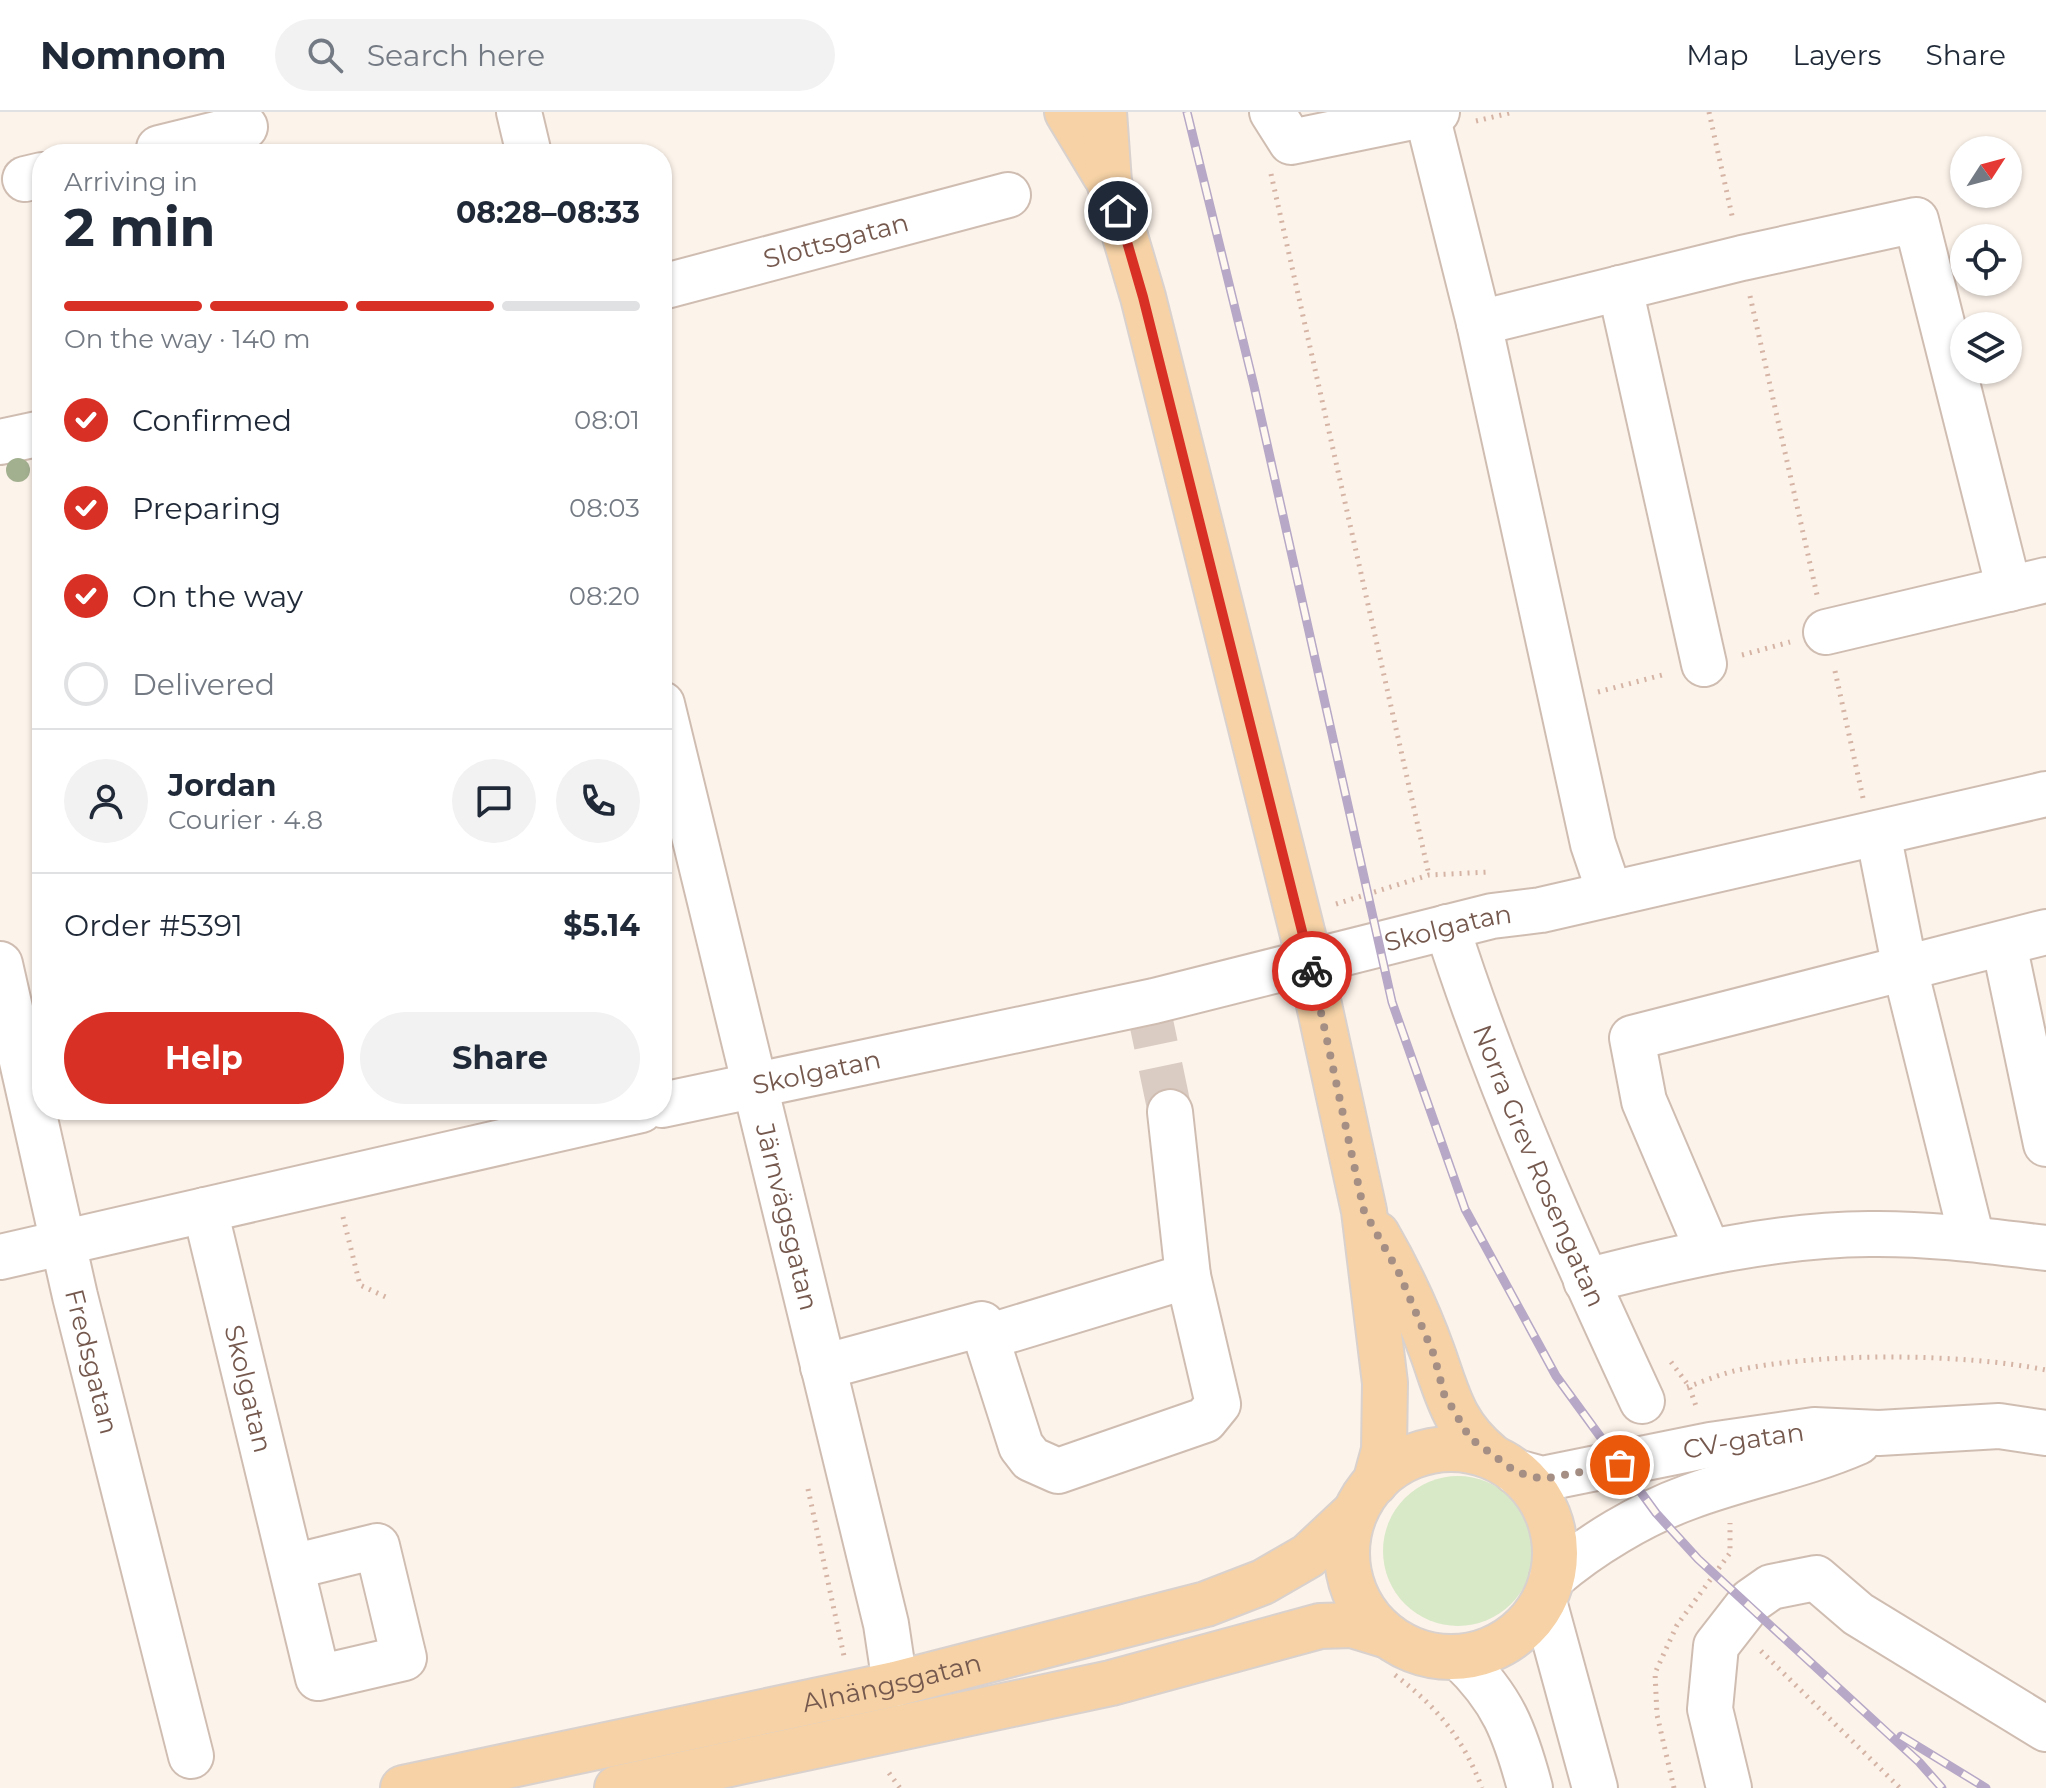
<!DOCTYPE html>
<meta charset="utf-8">
<style>
body{margin:0;font-family:Montserrat,sans-serif;background:#f2f2f3;color:#1f2937;height:100vh;display:flex;flex-direction:column;font-size:30px;white-space:nowrap}
*{box-sizing:border-box;margin:0}
p{font-size:26px;color:#747a83}
.icon{flex:none;width:44px;height:44px;fill:none;stroke:currentColor;stroke-width:2;stroke-linecap:round;stroke-linejoin:round}
.map{position:relative;flex:1;overflow:hidden}
.panel{position:absolute;left:32px;top:32px;width:640px;height:976px;display:flex;flex-direction:column;background:#fff;border-radius:32px;box-shadow:0 2px 6px #0004}
.panel>*{flex:none}
.needle{width:52px;rotate:54deg}
.buttons{position:absolute;left:1950px;top:24px;display:grid;gap:16px}
.buttons a{display:grid;place-items:center;width:72px;height:72px;border-radius:50%;background:#fff;box-shadow:0 2px 6px #0004;font-size:40px}
.pin{position:absolute;display:grid;place-items:center;width:68px;height:68px;color:#fff;margin:-34px;border:4px solid #fff;border-radius:50%;box-shadow:0 2px 8px #0007}
.courier{position:absolute;display:grid;place-items:center;width:80px;height:80px;margin:-40px;border:6px solid #d93025;border-radius:50%;background:#fff;color:#222;box-shadow:0 2px 10px #0007}
.summary em{font-style:normal;font-weight:700}
.summary div{display:flex;flex-direction:column-reverse}
.summary{display:flex;align-items:center;justify-content:space-between;height:136px;padding:0 32px}
h1{font-size:52px;font-weight:700;line-height:60px}
.bar{display:grid;grid-template-columns:repeat(4,1fr);gap:12px 8px;align-content:center;height:96px;padding:0 32px}
.bar i{height:10px;border-radius:6px;background:#e0e1e3}
.bar .selected{background:#d93025}
.bar p{grid-column:span 4}
.line{display:flex;align-items:center;gap:20px;padding:0 32px;border-top:2px solid #e0e1e3}
.line div{flex:1}
.round{display:grid;place-items:center;flex:none;width:84px;height:84px;border-radius:42px;background:#f2f2f3}
ol{padding:0 32px;list-style:none}
li{display:flex;align-items:center;gap:24px;height:88px}
li p{margin-inline-start:auto}
li .icon{padding:8px;border-radius:50%;background:#d93025;color:#fff;stroke-width:4}
li:last-child{color:#747a83}
li i{width:44px;height:44px;border:4px solid #e0e1e3;border-radius:50%}
.primary-button{display:flex;gap:16px;margin-top:auto;padding:16px 32px}
.primary-button a{flex:1;height:92px;border-radius:48px;background:#d93025;color:#fff;font-size:32px;font-weight:700;line-height:92px;text-align:center}
.primary-button a+a{background:#f2f2f3;color:#1f2937}
header{display:flex;align-items:center;gap:48px;box-sizing:border-box;height:112px;padding:0 40px;background:#fff;border-bottom:2px solid #e0e1e3}
header strong{font-size:38px}
nav{display:flex;gap:44px;margin-inline-start:auto;font-size:28px}
.search{width:560px;height:72px;background:#f2f2f3;display:flex;align-items:center;gap:20px;box-sizing:border-box;padding:0 28px;border-radius:44px;color:#747a83;font-size:30px}
.map>svg:first-child{display:block}
.green{fill:#d8e9c8}
.lines{fill:none;stroke-linecap:round;stroke-linejoin:round}
.minor-tunnel{stroke:#daccc3;stroke-width:44;stroke-dasharray:44 22;stroke-linecap:butt}
.minor-casing{stroke:#d0bdb2;stroke-width:48}
.major-casing{stroke:#d9d1cd;stroke-width:48}
.path{stroke:#d5b4a5;stroke-width:5;stroke-dasharray:2 6;stroke-linecap:butt}
.minor{stroke:#fff;stroke-width:44}
.major{stroke:#f6d2a6;stroke-width:44}
.rail-casing{stroke:#b6a8c6;stroke-width:9}
.rail{stroke:#fef8f0;stroke-width:6;stroke-dasharray:18;stroke-linecap:butt}
.tree{fill:#a3b090}
.done{stroke:#a58f85;stroke-width:8;stroke-dasharray:0 14.4}
.route{stroke:#d93025;stroke-width:10}
.labels{text-anchor:middle;dominant-baseline:central;stroke-width:8;stroke-linejoin:round;paint-order:stroke}
.street-label{font-size:26px;fill:#76594e;stroke:#fef8f0}
</style>
<header>
<strong>Nomnom</strong>
<div class="search"><svg class="icon" aria-label="search" viewBox="0 0 24 24"><circle cx="10" cy="10" r="6"/><path d="M15 15l6 6"/></svg>Search here</div>
<nav><a>Map</a><a>Layers</a><a>Share</a></nav>
</header>
<div class="map">
<svg width="2046" height="1676" viewBox="0 0 2046 1676">
<rect width="100%" height="100%" fill="#fcf3ea"/>
<path class="green" d="M1383 1439a75 75 0 1 1 150 0a75 75 0 1 1-150 0Z"/>
<g class="lines">
<path class="minor-tunnel" d="M 1147,890 L 1170,1000"/>
<defs>
<g id="minor">
<path d="M 519,0 L 529,42"/>
<path d="M 1272,0 L 1291,30 L 1437,0"/>
<path d="M 1431,19 L 1479,211 L 1593,732 L 1610,782"/>
<path d="M 159,36 L 245,15"/>
<path d="M 25,67 L 42,63"/>
<path id="s1" d="M 662,175 L 1008,83"/>
<path d="M 1620,176 L 1704,552"/>
<path d="M 1479,211 L 1742,146 L 1916,108 L 2009,477"/>
<path d="M 0,330 L 42,321"/>
<path d="M 1826,520 L 2046,468"/>
<path id="s2" d="M 662,592 L 886,1512 L 895,1572"/>
<path d="M 1878,721 L 1905,857 L 1972,1127"/>
<path id="s3" d="M 1447,815 C 1499,978 1570,1134 1642,1289"/>
<path d="M 2004,832 L 2046,1032"/>
<path id="s4" d="M 0,852 L 75,1184 L 191,1644"/>
<path id="s5" d="M 662,993 L 1154,889 L 1492,804 L 1541,798 L 2046,682"/>
<path id="s6" d="M 205,1098 L 318,1566 L 404,1546 L 377,1434 L 292,1455"/>
<path d="M 1708,1139 L 1644,989 L 1632,926 L 2046,820"/>
<path d="M 0,1145 L 641,998"/>
<path d="M 1586,1169 C 1679,1145 1773,1123 1869,1122 C 1928,1121 1988,1129 2046,1136"/>
<path d="M 987,1225 L 1188,1164"/>
<path d="M 823,1255 L 982,1212 L 1021,1334 L 1031,1347 L 1058,1359 L 1205,1308 L 1218,1292 L 1188,1164 L 1170,1000"/>
<path id="s7" d="M 1516,1360 L 1542,1367 L 1710,1333 L 1814,1318 L 1879,1321 L 1999,1314 L 2046,1321"/>
<path d="M 1552,1466 C 1590,1433 1642,1402 1689,1385 C 1745,1364 1803,1354 1858,1330"/>
<path d="M 1544,1489 L 1595,1676"/>
<path d="M 1460,1546 C 1503,1587 1515,1620 1530,1676"/>
<path d="M 1729,1676 L 1710,1597 L 1716,1534 L 1751,1489 L 1771,1475 L 1816,1466 L 1858,1502 L 2046,1617"/>
</g>
<g id="major">
<path d="M 1067,0 L 1105,63"/>
<path d="M 1104,0 L 1109,70 L 1143,185 L 1309,847 L 1364,1099 L 1385,1271 L 1384,1338 L 1375,1371"/>
<path d="M 1377,1122 C 1399,1160 1418,1200 1433,1242 C 1448,1284 1453,1312 1490,1343"/>
<circle cx="1451" cy="1441" r="104"/>
<path id="s8" d="M 403,1676 L 895,1572 L 1206,1492 L 1263,1470 L 1308,1444 L 1355,1400"/>
<path d="M 617,1676 L 1111,1571 L 1320,1514 L 1352,1513 L 1388,1524"/>
</g>
</defs>
<use href="#minor" class="minor-casing"/>
<use href="#major" class="major-casing"/>
<path class="path" d="M 1709,0 L 1733,108
M 1476,9 L 1514,0
M 1271,62 L 1429,763
M 1750,184 L 1817,483
M 1742,543 L 1790,530
M 1835,559 L 1863,686
M 1598,580 L 1666,562
M 1336,792 L 1429,763 L 1490,760
M 343,1105 L 360,1173 L 388,1186
M 1671,1250 L 1689,1274 L 1697,1297
M 1687,1275 C 1702,1270 1718,1263 1734,1259 C 1816,1240 1963,1241 2046,1258
M 808,1377 L 844,1544
M 1761,1539 L 1900,1676
M 1395,1563 C 1437,1595 1463,1626 1482,1676
M 889,1661 L 900,1676
M 1674,1676 L 1657,1603 L 1655,1561 L 1677,1513 L 1730,1441 L 1730,1411"/>
<use href="#minor" class="minor"/>
<use href="#major" class="major"/>
<defs>
<path id="rail" d="M 1187,0 L 1254,274 L 1392,890 L 1465,1097 L 1556,1264 L 1656,1401 L 1698,1447 L 1919,1650 L 1942,1676
M 1901,1624 L 1986,1676"/>
</defs>
<use href="#rail" class="rail-casing"/>
<use href="#rail" class="rail"/>
</g>
<circle class="tree" cx="18" cy="358" r="12"/>
<g class="lines">
<path class="done" d="M 1312,859 L 1364,1099 L 1399,1161 L 1434,1243 L 1444,1282 L 1470,1326 L 1516,1360 L 1542,1367 L 1620,1353"/>
<path class="route" d="M 1118,99 L 1143,185 L 1312,859"/>
</g>
<g class="labels">
<g class="street-label">
<text stroke="none"><textPath href="#s1" startOffset="180">Slottsgatan</textPath></text>
<text stroke="none"><textPath href="#s5" startOffset="806">Skolgatan</textPath></text>
<text stroke="none"><textPath href="#s5" startOffset="158">Skolgatan</textPath></text>
<text stroke="none"><textPath href="#s3" startOffset="256">Norra Grev Rosengatan</textPath></text>
<text stroke="none"><textPath href="#s2" startOffset="528">Järnvägsgatan</textPath></text>
<text stroke="none"><textPath href="#s4" startOffset="408">Fredsgatan</textPath></text>
<text stroke="none"><textPath href="#s6" startOffset="184">Skolgatan</textPath></text>
<text stroke="none"><textPath href="#s7" startOffset="232">CV-gatan</textPath></text>
<text stroke="none"><textPath href="#s8" startOffset="500">Alnängsgatan</textPath></text>
</g>
</g>
</svg>
<div class="buttons">
<a><svg class="needle" viewBox="-14 -14 28 28"><path d="M0-13l5 13h-10z" fill="#e53935"/><path d="M0 13l5-13h-10z" fill="#747a83"/></svg></a>
<a><svg class="icon" aria-label="locate" viewBox="0 0 24 24"><circle cx="12" cy="12" r="6"/><path d="M12 2v4M12 18v4M2 12h4M18 12h4"/></svg></a>
<a><svg class="icon" aria-label="layers" viewBox="0 0 24 24"><path d="M12 4l9 5-9 5-9-5zM3 14l9 5 9-5"/></svg></a>
</div>
<div class="pin" style="left:1620px;top:1353px;background:#ea580c"><svg class="icon" aria-label="bag" viewBox="0 0 24 24"><path d="M5 8h14l-1 12H6zM9 8a3 3 0 0 1 6 0"/></svg></div>
<div class="pin" style="left:1118px;top:99px;background:#1f2937"><svg class="icon" aria-label="home" viewBox="0 0 24 24"><path d="M3 11l9-7 9 7M6 9v11h12V9"/></svg></div>
<div class="courier" style="left:1312px;top:859px"><svg class="icon" aria-label="bike" viewBox="0 0 24 24"><circle cx="6" cy="16" r="4"/><circle cx="18" cy="16" r="4"/><path d="M6 16l4-8h5l3 8M10 8l3 8H6M13 5h3"/></svg></div>
<section class="panel">
<div class="summary"><div><h1>2 min</h1><p>Arriving in</p></div><em>08:28–08:33</em></div>
<div class="bar"><i class="selected"></i><i class="selected"></i><i class="selected"></i><i></i><p>On the way · 140 m</p></div>
<ol>
<li><svg class="icon" aria-label="check" viewBox="0 0 24 24"><path d="M5 12l5 5 9-10"/></svg>Confirmed<p>08:01</p></li>
<li><svg class="icon" aria-label="check" viewBox="0 0 24 24"><path d="M5 12l5 5 9-10"/></svg>Preparing<p>08:03</p></li>
<li><svg class="icon" aria-label="check" viewBox="0 0 24 24"><path d="M5 12l5 5 9-10"/></svg>On the way<p>08:20</p></li>
<li><i></i>Delivered</li>
</ol>
<div class="line" style="height:144px"><a class="round"><svg class="icon" aria-label="person" viewBox="0 0 24 24"><circle cx="12" cy="8" r="4"/><path d="M4 21q1-7 8-7t8 7"/></svg></a><div><b>Jordan</b><p>Courier · 4.8</p></div><a class="round"><svg class="icon" aria-label="chat" viewBox="0 0 24 24"><path d="M4 5h16v11H9l-5 4z"/></svg></a><a class="round"><svg class="icon" aria-label="phone" viewBox="0 0 24 24"><path d="M5 4h4l2 5-3 2q2 4 5 5l2-3 5 2v4C11 20 4 13 5 4z"/></svg></a></div>
<div class="line" style="height:104px"><div>Order #5391</div><b>$5.14</b></div>
<div class="primary-button"><a>Help</a><a>Share</a></div>
</section>
</div>
